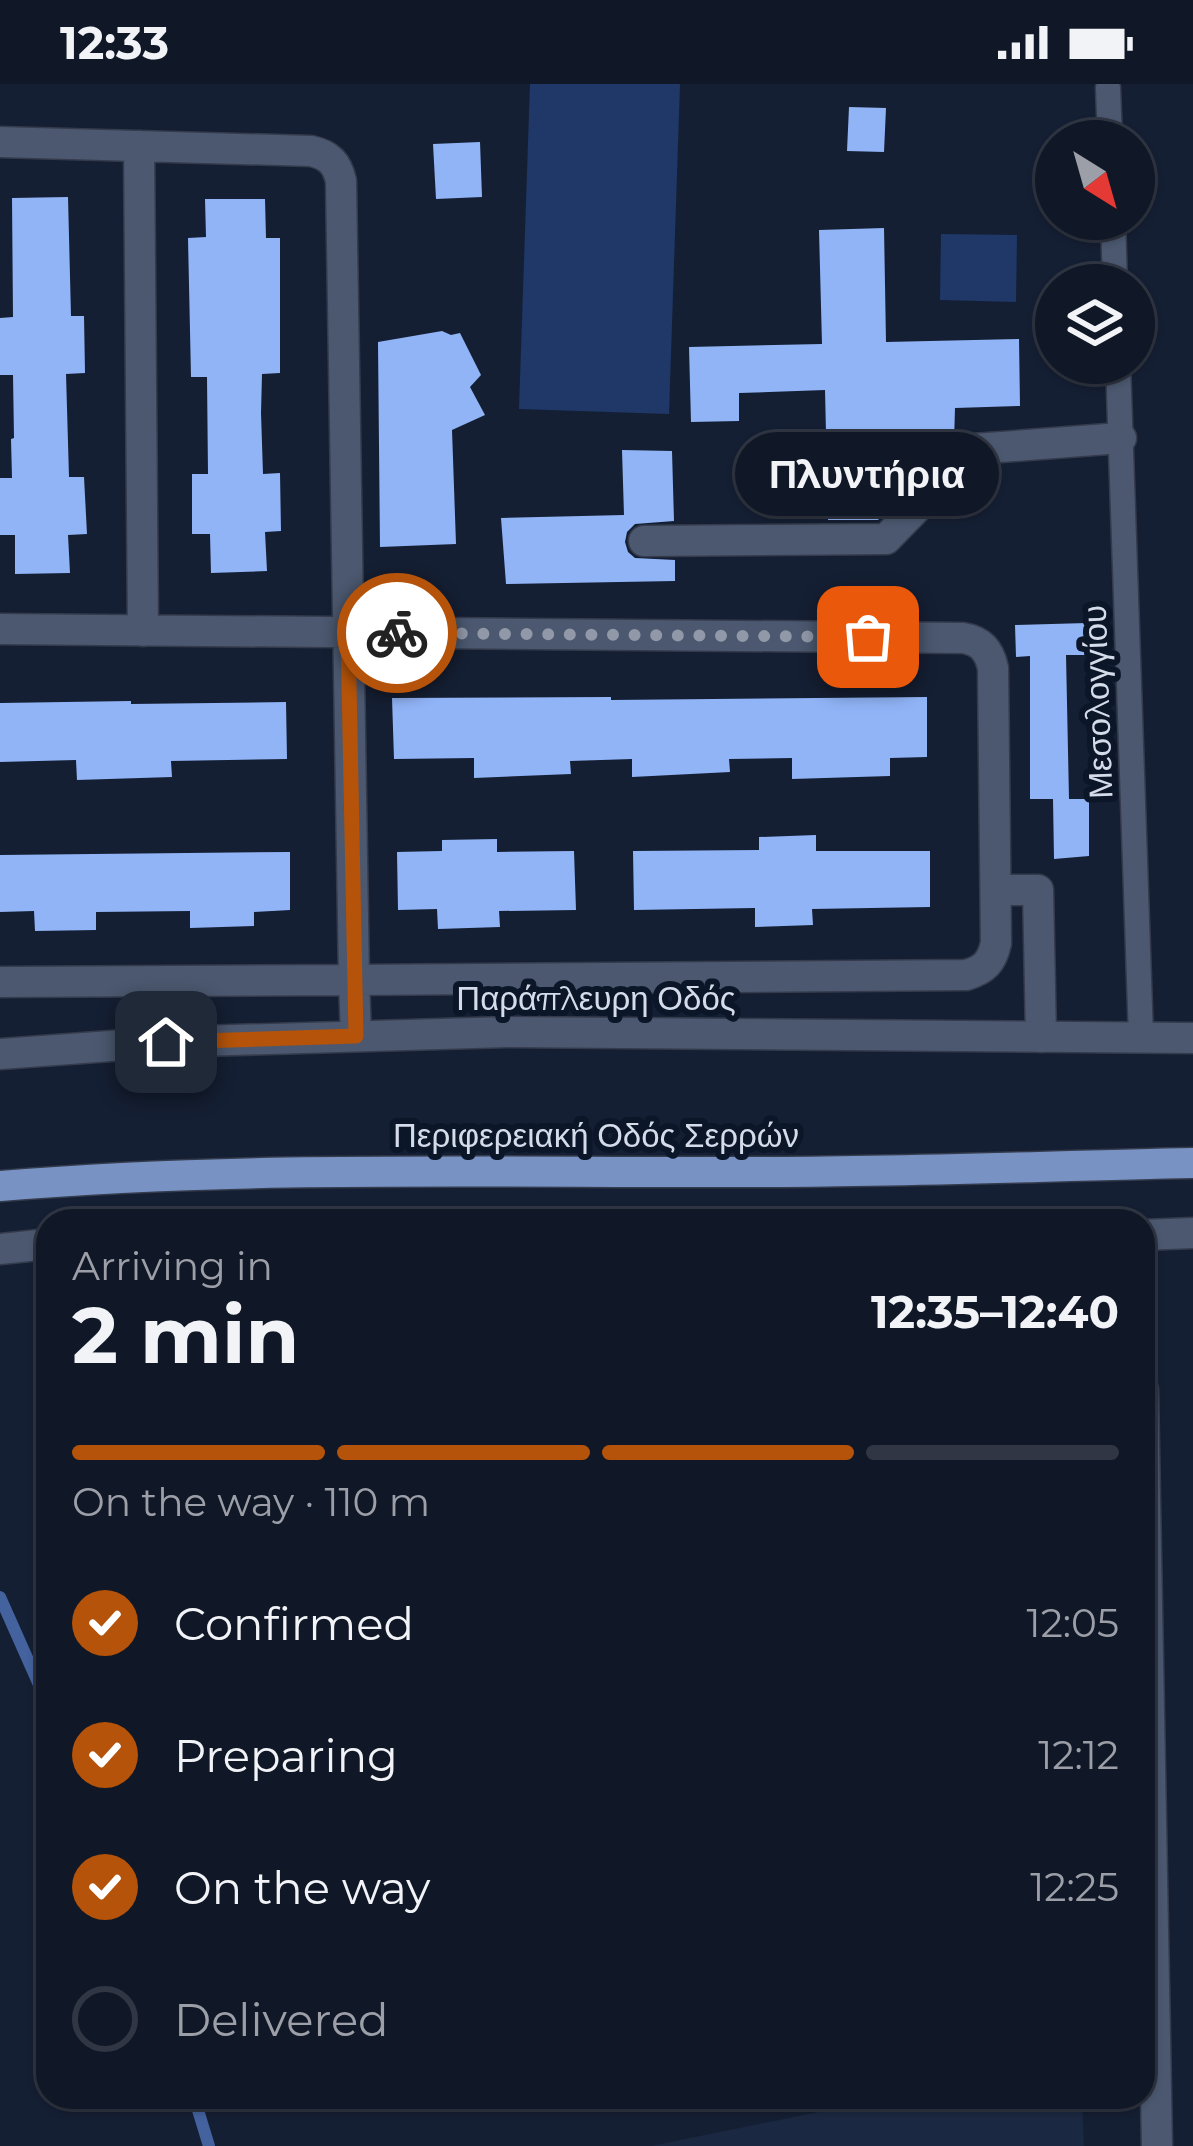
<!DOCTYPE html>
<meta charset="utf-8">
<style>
body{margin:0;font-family:Montserrat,sans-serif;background:#19202e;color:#f1f3f6;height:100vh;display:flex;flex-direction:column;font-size:45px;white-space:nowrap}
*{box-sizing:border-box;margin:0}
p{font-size:39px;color:#9c9fa7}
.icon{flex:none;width:66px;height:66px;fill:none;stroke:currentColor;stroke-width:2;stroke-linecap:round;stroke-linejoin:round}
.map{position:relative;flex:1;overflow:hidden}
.side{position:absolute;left:36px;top:1125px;width:1119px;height:900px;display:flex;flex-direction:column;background:#101726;border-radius:36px;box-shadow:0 3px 9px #0004,0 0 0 3px #303643}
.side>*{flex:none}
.needle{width:78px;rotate:143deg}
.controls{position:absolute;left:1035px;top:36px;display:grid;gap:24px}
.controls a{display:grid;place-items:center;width:120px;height:120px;border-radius:50%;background:#101726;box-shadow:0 3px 9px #0004,0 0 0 3px #303643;font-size:60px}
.pin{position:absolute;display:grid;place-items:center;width:102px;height:102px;color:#fff;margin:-51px;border-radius:24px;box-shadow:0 6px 18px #0006}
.courier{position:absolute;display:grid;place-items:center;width:120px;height:120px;margin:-60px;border:9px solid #b45309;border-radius:50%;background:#fff;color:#222;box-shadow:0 3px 15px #0007}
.bubble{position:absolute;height:84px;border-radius:42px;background:#101726;box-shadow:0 3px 9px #0004,0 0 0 3px #303643;font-size:39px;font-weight:700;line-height:84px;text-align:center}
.headline em{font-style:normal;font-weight:700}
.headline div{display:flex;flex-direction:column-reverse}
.headline{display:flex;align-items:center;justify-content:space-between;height:204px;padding:0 36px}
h1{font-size:78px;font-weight:700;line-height:90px}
.bar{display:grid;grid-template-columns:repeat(4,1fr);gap:18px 12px;align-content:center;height:144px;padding:0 36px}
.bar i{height:15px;border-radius:9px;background:#303643}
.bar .active{background:#b45309}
.bar p{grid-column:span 4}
ol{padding:0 36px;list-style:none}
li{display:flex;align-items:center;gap:36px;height:132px}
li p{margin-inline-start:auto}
li .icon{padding:12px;border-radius:50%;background:#b45309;color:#fff;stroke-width:4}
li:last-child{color:#9c9fa7}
li i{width:66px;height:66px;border:6px solid #303643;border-radius:50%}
.status{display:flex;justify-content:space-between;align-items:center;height:84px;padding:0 60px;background:#101726;direction:ltr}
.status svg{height:33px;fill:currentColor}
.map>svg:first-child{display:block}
.built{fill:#1b2841}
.green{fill:#1f3868}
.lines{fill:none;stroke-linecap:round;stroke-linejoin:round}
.stream{stroke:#43629e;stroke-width:12}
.building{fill:#91b4f7}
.service-casing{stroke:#343b4c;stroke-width:27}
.minor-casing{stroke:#343b4c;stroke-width:33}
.tertiary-casing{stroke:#343b4c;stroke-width:33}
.primary-casing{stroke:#343b4c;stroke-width:33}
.service{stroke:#4b586f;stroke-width:24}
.minor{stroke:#4b586f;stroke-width:30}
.tertiary{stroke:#4b586f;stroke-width:30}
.primary{stroke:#7892c4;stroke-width:30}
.done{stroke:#9199a9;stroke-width:12;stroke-dasharray:0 21.6}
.route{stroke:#b45309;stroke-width:15}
.labels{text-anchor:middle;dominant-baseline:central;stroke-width:12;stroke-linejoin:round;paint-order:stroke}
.street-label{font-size:33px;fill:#d4dbe9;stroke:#0c1629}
</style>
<div class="status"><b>12:33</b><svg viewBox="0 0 49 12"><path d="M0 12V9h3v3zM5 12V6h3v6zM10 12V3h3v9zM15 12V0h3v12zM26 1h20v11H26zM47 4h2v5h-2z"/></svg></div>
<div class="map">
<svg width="1193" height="2062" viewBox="0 0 1193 2062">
<rect width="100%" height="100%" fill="#151f33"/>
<path class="built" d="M 892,2013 L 1082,2013 L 1084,2062 L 651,2062 Z"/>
<path class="green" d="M 530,0 L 680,0 L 669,330 L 519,325 Z
M 941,150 L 1017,151 L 1016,218 L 940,216 Z"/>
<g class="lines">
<path class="stream" d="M 0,1513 L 48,1621
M 194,2013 L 209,2062"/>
</g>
<path class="building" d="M 849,23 L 886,24 L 884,68 L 847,67 Z
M 480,58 L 482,113 L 436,115 L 433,60 Z
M 68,113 L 71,232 L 84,232 L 85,289 L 66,290 L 69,393 L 84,393 L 87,450 L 68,451 L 70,489 L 15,490 L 15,451 L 0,451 L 0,394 L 12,394 L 11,355 L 14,354 L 13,291 L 0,291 L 0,234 L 13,233 L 12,114 Z
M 205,115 L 265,115 L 266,154 L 280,154 L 280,289 L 262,290 L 261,329 L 263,390 L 280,389 L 281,447 L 265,448 L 267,487 L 211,489 L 210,450 L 192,450 L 192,390 L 208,390 L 207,293 L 191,293 L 188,154 L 206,153 Z
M 884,144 L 886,258 L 1019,255 L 1020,322 L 955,324 L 954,358 L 889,358 L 889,424 L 878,436 L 828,436 L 825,306 L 739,309 L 739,337 L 691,338 L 689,263 L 822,260 L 819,146 Z
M 442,247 L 451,251 L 460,249 L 481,291 L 470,303 L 485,331 L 452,346 L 456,460 L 380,463 L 378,258 Z
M 622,366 L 672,367 L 674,437 L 635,440 L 627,448 L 625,458 L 628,468 L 635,474 L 675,476 L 675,497 L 506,500 L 501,434 L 624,431 Z
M 1087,539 L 1088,571 L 1066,571 L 1069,715 L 1089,715 L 1089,772 L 1054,775 L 1053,715 L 1030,715 L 1030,572 L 1016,573 L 1015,541 Z
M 611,613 L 611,616 L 927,613 L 927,673 L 890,674 L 890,692 L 792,695 L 792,674 L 729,675 L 730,688 L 632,693 L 632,675 L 570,677 L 571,690 L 474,694 L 474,674 L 394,675 L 392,614 Z
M 131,617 L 131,620 L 286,618 L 287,675 L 171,677 L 172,693 L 77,696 L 76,676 L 0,678 L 0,619 Z
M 816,751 L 816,767 L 930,767 L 930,823 L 812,825 L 813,841 L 755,843 L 755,824 L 634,826 L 633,767 L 759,766 L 759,753 Z
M 497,755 L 497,768 L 574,767 L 576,826 L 499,827 L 500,843 L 438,845 L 437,825 L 398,826 L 397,768 L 442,767 L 442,756 Z
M 290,768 L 290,826 L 254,828 L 254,842 L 190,844 L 190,827 L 96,828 L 96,846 L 35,847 L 34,827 L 0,828 L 0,771 Z"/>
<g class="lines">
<defs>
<path id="service" d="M 1108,4 L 1110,57
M 1113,135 L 1115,201
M 1118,279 L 1141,954"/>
<path id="minor" d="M 0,58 L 311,67 C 329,71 337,79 341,97 L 354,896 L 966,891 C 984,886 992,878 996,859 L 993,584 C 989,566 981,557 963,554 L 0,545
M 139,62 L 143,547
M 644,457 L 886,455 L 974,365 L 1121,354
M 996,806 L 1038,806 L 1041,953
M 0,898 L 354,896 L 356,952"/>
<path id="tertiary" d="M 0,970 L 166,958 L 508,948 L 1193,954
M 1143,1151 L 1193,1149
M 0,1165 L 48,1160
M 1143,1306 L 1157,2062"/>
<path id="primary" d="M 0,1102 C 251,1081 504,1089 756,1088 C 901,1088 1047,1082 1193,1079"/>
</defs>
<use href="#service" class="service-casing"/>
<use href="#minor" class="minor-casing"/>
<use href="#tertiary" class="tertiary-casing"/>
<use href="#primary" class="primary-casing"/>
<use href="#service" class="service"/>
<use href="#minor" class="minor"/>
<use href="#tertiary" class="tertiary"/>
<use href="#primary" class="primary"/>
</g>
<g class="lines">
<path class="done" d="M 397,549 L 868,553"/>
<path class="route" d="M 166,958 L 356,952 L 348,548 L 397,549"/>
</g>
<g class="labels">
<g class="street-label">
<text transform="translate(1097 618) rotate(-92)">Μεσολογγίου</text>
<text x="596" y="914">Παράπλευρη Οδός</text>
<text x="596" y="1051">Περιφερειακή Οδός Σερρών</text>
</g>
</g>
</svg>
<div class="controls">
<a><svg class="needle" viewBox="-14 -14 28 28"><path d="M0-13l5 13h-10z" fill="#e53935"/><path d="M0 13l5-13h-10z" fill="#9c9fa7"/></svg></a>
<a><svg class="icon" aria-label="layers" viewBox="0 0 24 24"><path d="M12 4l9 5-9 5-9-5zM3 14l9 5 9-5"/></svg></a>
</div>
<div class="pin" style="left:868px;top:553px;background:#ea580c"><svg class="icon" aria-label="bag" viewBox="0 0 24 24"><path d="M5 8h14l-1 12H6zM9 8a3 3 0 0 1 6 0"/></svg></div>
<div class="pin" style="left:166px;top:958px;background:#1f2937"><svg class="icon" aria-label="home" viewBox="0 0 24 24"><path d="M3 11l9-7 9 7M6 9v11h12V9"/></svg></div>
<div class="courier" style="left:397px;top:549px"><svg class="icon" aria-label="bike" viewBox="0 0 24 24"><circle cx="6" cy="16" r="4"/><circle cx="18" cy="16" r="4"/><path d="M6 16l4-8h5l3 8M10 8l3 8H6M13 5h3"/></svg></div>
<div class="bubble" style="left:735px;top:348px;width:264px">Πλυντήρια</div>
<section class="side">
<div class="headline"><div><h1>2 min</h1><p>Arriving in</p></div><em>12:35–12:40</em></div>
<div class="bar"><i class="active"></i><i class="active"></i><i class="active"></i><i></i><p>On the way · 110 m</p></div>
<ol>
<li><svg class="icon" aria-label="check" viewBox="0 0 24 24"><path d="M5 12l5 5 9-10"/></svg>Confirmed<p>12:05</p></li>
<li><svg class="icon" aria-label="check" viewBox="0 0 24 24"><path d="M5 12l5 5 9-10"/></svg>Preparing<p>12:12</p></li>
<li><svg class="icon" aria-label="check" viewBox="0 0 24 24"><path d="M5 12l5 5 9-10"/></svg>On the way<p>12:25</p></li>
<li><i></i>Delivered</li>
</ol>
</section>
</div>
